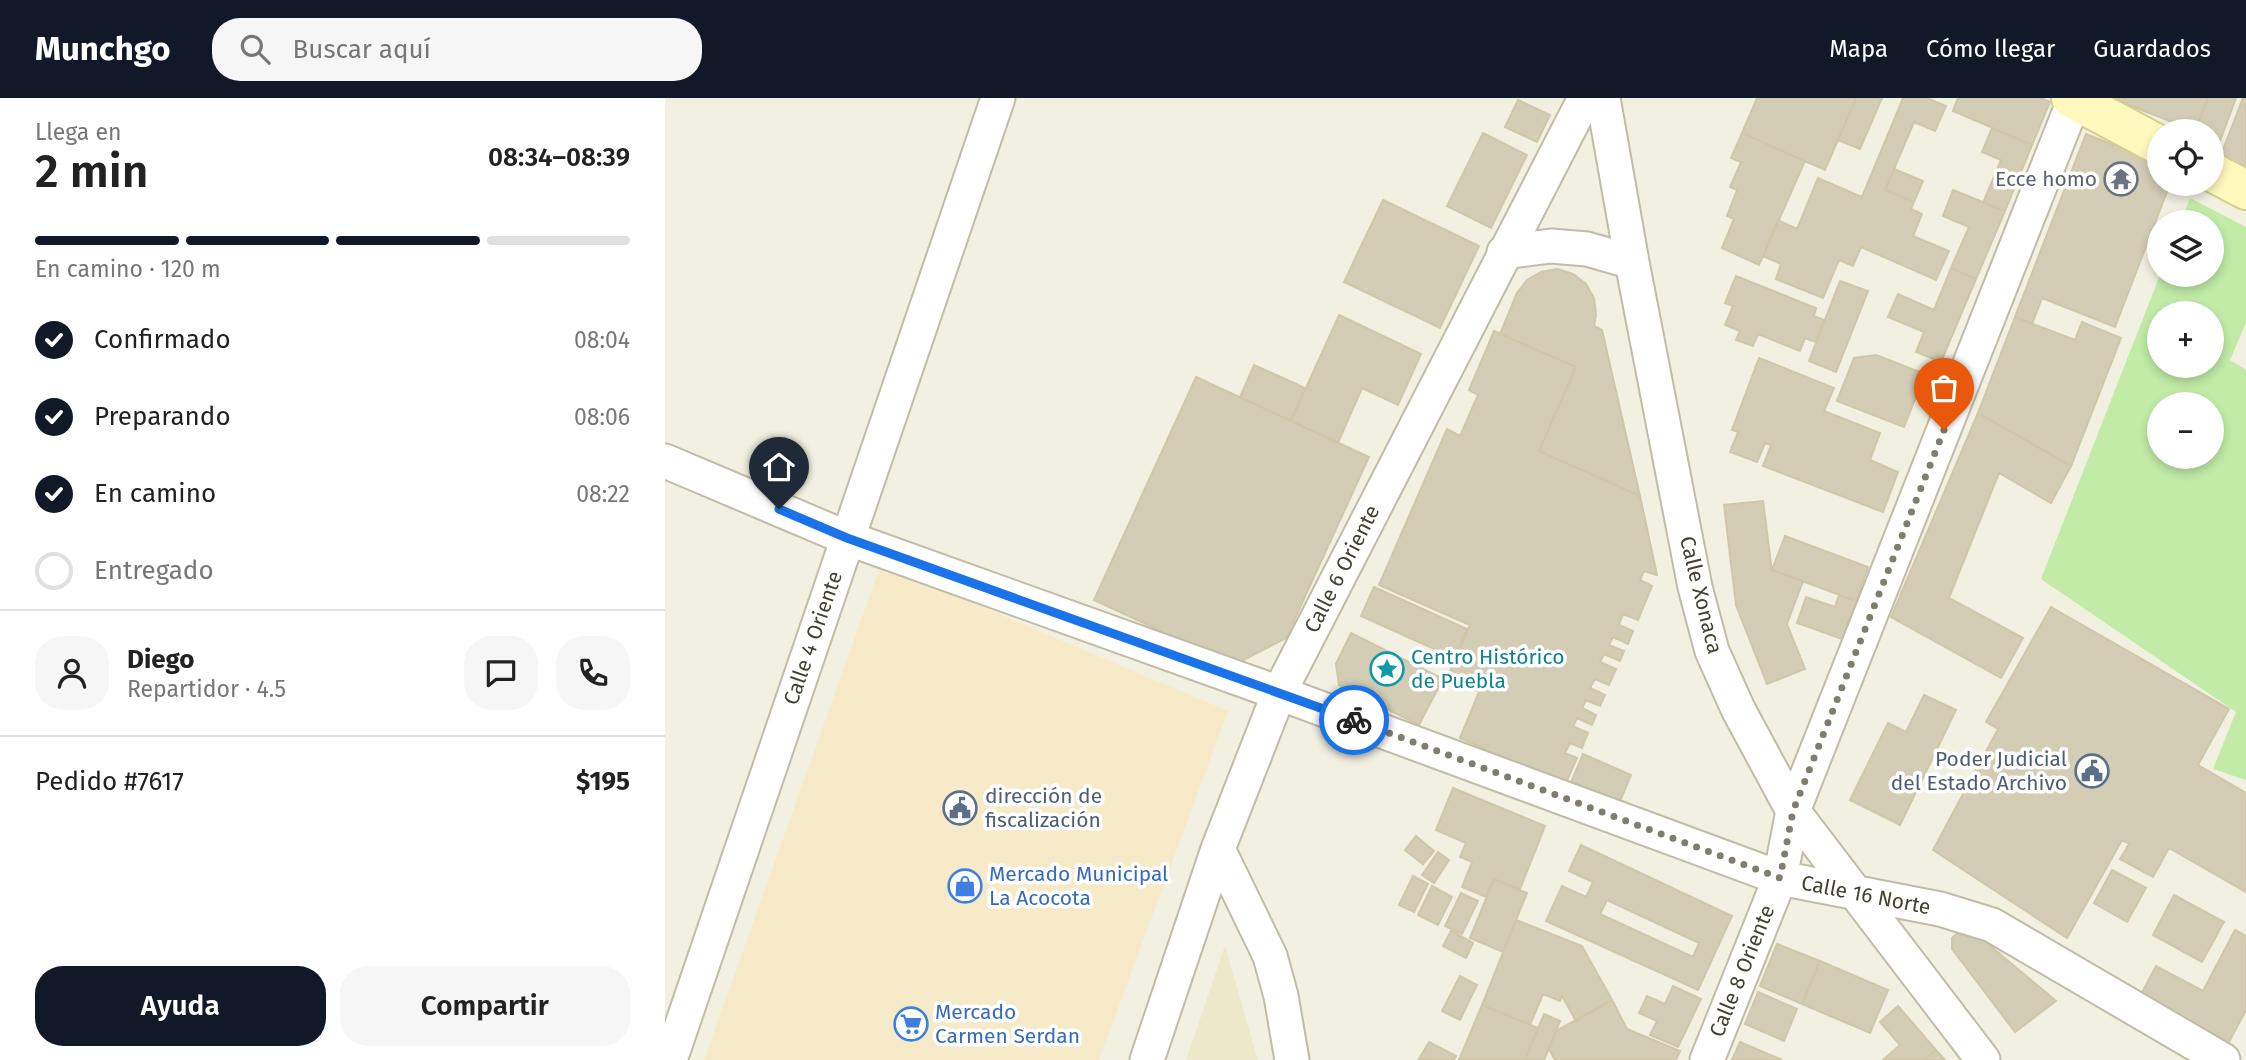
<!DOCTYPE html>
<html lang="es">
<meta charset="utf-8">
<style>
body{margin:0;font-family:"Fira Sans",sans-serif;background:#f6f6f6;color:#222;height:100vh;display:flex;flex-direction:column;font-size:26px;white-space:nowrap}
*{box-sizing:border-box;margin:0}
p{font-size:23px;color:#767676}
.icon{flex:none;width:38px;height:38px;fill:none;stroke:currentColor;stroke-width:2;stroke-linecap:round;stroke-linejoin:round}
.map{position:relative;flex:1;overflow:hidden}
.sheet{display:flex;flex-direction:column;background:#fff;width:665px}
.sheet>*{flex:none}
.fabs{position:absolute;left:1482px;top:21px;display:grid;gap:14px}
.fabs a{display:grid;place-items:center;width:77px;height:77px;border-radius:50%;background:#fff;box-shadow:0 4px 10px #0003;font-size:35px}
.pin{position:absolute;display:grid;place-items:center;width:60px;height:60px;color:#fff;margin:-72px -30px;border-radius:50% 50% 50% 0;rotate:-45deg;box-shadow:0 0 7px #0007}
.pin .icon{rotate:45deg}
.courier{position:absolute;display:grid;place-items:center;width:70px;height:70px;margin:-35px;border:5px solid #1a73e8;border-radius:50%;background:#fff;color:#222;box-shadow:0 2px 9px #0007}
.head em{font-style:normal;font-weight:600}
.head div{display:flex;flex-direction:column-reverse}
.head{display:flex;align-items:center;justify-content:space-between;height:119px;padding:0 35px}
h1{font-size:46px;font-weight:600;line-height:52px}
.bar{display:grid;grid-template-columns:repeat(4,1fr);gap:10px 7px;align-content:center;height:84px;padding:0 35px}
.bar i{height:9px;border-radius:5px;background:#e0e0e0}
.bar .current{background:#111827}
.bar p{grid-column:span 4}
.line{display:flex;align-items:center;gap:18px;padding:0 35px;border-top:2px solid #e0e0e0}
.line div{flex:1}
.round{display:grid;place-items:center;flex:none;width:74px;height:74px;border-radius:28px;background:#f6f6f6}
ol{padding:0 35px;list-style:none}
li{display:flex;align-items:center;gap:21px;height:77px}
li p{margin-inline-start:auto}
li .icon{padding:7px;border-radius:50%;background:#111827;color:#fff;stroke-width:4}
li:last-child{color:#767676}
li i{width:38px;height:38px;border:4px solid #e0e0e0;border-radius:50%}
.action{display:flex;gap:14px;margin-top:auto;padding:14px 35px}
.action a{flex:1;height:80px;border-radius:28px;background:#111827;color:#fff;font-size:28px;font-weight:600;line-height:80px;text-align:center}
.action a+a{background:#f6f6f6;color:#222}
header{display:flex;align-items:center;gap:42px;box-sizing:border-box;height:98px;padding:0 35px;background:#111827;color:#fff}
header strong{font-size:33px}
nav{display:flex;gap:38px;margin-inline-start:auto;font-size:24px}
.search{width:490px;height:63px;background:#f6f6f6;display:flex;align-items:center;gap:18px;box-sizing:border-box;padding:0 24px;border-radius:28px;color:#767676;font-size:26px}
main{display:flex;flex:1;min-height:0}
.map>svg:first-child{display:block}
.commercial{fill:#f7eac9}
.education{fill:#ede8c9}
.green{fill:#c1eba6;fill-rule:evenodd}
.building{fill:#d3cdb6;stroke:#d0c6a8;stroke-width:2;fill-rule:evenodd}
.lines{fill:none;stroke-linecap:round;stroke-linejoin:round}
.minor-casing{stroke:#c0bca6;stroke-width:37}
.secondary-casing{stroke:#d6ce8c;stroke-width:42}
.minor{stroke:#fff;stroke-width:33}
.secondary{stroke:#fff9be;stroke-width:38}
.done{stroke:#807d6f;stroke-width:7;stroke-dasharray:0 12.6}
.route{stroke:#1a73e8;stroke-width:9}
.labels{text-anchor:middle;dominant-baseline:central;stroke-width:7;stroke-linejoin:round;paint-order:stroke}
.worship-label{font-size:21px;fill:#5b616d;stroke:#fff;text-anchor:end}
.street-label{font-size:21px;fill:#433f32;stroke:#fff}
.culture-label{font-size:21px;fill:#0d838f;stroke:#fff;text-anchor:start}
.service-label{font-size:21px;fill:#4e5e75;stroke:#fff;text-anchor:end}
.shop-label{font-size:21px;fill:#366cbe;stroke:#fff;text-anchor:start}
</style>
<header>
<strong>Munchgo</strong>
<div class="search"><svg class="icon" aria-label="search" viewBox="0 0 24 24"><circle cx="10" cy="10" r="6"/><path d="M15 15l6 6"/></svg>Buscar aquí</div>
<nav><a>Mapa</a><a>Cómo llegar</a><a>Guardados</a></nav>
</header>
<main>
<section class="sheet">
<div class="head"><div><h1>2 min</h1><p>Llega en</p></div><em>08:34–08:39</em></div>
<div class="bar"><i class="current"></i><i class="current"></i><i class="current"></i><i></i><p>En camino · 120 m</p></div>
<ol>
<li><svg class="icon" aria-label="check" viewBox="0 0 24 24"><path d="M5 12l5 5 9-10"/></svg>Confirmado<p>08:04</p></li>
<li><svg class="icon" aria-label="check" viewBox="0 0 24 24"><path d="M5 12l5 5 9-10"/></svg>Preparando<p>08:06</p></li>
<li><svg class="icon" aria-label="check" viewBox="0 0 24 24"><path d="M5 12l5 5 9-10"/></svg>En camino<p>08:22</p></li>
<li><i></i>Entregado</li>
</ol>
<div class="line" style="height:126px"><a class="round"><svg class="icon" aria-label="person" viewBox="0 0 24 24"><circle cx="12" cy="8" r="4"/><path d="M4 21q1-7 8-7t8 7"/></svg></a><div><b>Diego</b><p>Repartidor · 4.5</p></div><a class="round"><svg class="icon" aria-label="chat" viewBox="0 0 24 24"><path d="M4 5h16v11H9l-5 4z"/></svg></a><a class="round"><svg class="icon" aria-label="phone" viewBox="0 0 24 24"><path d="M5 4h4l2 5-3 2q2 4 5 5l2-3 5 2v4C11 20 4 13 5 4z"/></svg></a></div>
<div class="line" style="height:91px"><div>Pedido #7617</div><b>$195</b></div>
<div class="action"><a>Ayuda</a><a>Compartir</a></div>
</section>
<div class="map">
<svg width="1581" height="962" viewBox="0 0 1581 962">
<rect width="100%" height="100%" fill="#f2f0e1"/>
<path class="commercial" d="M 216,466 L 563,613 L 434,962 L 39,962 Z"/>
<path class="education" d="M 560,848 L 593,962 L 521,962 Z"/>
<path class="green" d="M 1525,100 L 1581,129 L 1581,225 L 1565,262 L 1581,272 L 1581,682 L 1548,671 L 1571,614 L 1376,481 L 1495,177 L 1547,177 L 1547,124 L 1516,124 ZM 1494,215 L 1547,215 L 1547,268 L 1494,268 ZM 1494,306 L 1547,306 L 1547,359 L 1494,359 Z"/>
<path class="building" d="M 1092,0 L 1191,0 L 1160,72 L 1077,35 Z
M 1191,0 L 1217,0 L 1195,51 L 1173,42 Z
M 1238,0 L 1262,0 L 1281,8 L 1270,33 L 1249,24 L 1220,92 L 1249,104 L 1246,111 L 1257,116 L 1248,138 L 1284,153 L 1271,182 L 1196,149 L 1188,168 L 1174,162 L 1158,200 L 1111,181 L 1116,166 L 1098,158 L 1113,122 L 1132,131 L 1153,80 L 1197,99 Z
M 1293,0 L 1376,0 L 1385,4 L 1367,47 L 1288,13 Z
M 1446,0 L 1543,0 L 1530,33 Z
M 1543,0 L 1571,0 L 1555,43 L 1547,40 L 1547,33 L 1530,33 Z
M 1578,0 L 1581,0 L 1581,73 L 1554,62 Z
M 853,2 L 885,17 L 872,44 L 840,29 Z
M 1327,30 L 1367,47 L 1340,113 L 1318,105 L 1336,62 L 1317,54 Z
M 818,35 L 862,57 L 826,130 L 782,108 Z
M 1077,35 L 1140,63 L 1094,167 L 1057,150 L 1069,121 L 1062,118 L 1072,92 L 1065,89 L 1076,64 L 1066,60 Z
M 1421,36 L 1494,65 L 1494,86 L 1505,86 L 1450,229 L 1377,200 L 1367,226 L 1350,219 Z
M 1229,71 L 1258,83 L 1249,104 L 1220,92 Z
M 1288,92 L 1340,113 L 1311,181 L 1286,170 L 1304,129 L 1278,118 Z
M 718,102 L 814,148 L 775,230 L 679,184 Z
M 1286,170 L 1311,181 L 1276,264 L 1251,254 L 1259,234 L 1223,219 L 1233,196 L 1269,212 Z
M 892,171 L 908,176 L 921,186 L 929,200 L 931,217 L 929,228 L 937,232 L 975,398 L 874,353 L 911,269 L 835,236 L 852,195 L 862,182 L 876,174 Z
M 1071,178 L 1151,210 L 1149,218 L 1159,222 L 1151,244 L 1140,240 L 1135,253 L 1093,236 L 1088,248 L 1071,242 L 1075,233 L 1060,227 L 1068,208 L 1060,205 Z
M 1175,183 L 1203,193 L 1171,274 L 1144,263 Z
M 674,217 L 756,256 L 733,307 L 697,290 L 673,345 L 626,323 Z
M 1350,219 L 1410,242 L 1417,224 L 1456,240 L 1406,368 L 1313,315 Z
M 829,233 L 911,269 L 874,353 L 975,398 L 992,477 L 979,473 L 975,482 L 987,488 L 973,522 L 958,516 L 954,527 L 968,533 L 963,546 L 948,539 L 944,547 L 959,553 L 955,563 L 939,556 L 935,564 L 951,571 L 944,587 L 930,581 L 925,590 L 940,597 L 935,608 L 921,602 L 917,610 L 931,617 L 927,627 L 912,620 L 908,628 L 923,635 L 917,650 L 905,645 L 900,655 L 912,660 L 900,687 L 795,640 L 814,594 L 782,580 L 805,527 L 714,487 L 782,331 L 795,338 L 813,297 L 804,292 Z
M 1211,257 L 1260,276 L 1239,329 L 1172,303 L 1189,260 Z
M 1094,260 L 1169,290 L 1159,313 L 1215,335 L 1205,362 L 1233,374 L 1218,414 L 1098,368 L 1106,347 L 1100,345 L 1092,364 L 1065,354 L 1073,334 L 1067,332 Z
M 589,267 L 640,290 L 626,323 L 575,299 Z
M 531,279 L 704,359 L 621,540 L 569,567 L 429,502 Z
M 1313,315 L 1406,368 L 1386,405 L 1334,375 L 1284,500 L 1358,540 L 1336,580 L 1226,519 Z
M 1098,403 L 1107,474 L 1107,472 L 1138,483 L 1122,526 L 1140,571 L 1102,586 L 1071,507 L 1059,407 Z
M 1120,438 L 1203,469 L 1191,503 L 1107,472 Z
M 709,489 L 802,531 L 789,560 L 696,518 Z
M 1174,497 L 1191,503 L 1177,541 L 1132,525 L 1141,499 L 1170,509 Z
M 1386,509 L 1564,611 L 1533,667 L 1581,695 L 1581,794 L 1504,750 L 1488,779 L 1455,761 L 1464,746 L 1457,742 L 1402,840 L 1268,752 L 1333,631 L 1321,624 Z
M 686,535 L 778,581 L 754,627 L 674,587 L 671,566 Z
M 1259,597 L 1291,612 L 1235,727 L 1185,702 L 1223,625 L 1241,634 Z
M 918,656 L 966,677 L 953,708 L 905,687 Z
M 788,690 L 880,728 L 855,791 L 829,781 L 821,799 L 797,789 L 807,764 L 795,759 L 801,745 L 771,732 Z
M 751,738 L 769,753 L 758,766 L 740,752 Z
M 916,747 L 1067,818 L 1033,892 L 881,823 L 897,788 L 921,799 L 928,784 L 904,773 ZM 942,802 L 1034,845 L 1028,859 L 935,816 Z
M 773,754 L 784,762 L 769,785 L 757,777 Z
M 1447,772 L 1481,790 L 1462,824 L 1429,805 Z
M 748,778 L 763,786 L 749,814 L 734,807 Z
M 829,781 L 862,795 L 838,854 L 805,840 Z
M 767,788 L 787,799 L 773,827 L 753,817 Z
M 796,795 L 813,803 L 797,836 L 780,828 Z
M 1509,797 L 1559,824 L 1537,864 L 1488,837 Z
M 851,822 L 917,848 L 947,902 L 911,923 L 897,898 L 895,903 L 878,896 L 865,927 L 817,907 Z
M 1296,832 L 1311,836 L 1391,903 L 1350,934 L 1287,851 L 1287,840 Z
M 1570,832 L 1581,838 L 1581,912 L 1563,946 L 1475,898 L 1491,868 L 1538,893 Z
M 786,833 L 808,845 L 801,860 L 778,848 Z
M 1112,846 L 1155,863 L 1137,906 L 1095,888 Z
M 1155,863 L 1223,892 L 1205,935 L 1137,906 Z
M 795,878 L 812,887 L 795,922 L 777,913 Z
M 1008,888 L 1036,901 L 1013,949 L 985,937 L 992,923 L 974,915 L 982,898 L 1000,906 Z
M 1093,894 L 1132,911 L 1119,943 L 1080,926 Z
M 947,902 L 962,931 L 1015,953 L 1011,962 L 890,962 L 884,951 L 891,933 Z
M 817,907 L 873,930 L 860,962 L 794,962 Z
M 1233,908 L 1271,952 L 1259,962 L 1218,962 L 1235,947 L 1215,924 Z
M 879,916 L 895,923 L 879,962 L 860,962 Z
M 764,944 L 791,958 L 789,962 L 754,961 Z
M 1075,944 L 1117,962 L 1067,962 Z
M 1271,952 L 1280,962 L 1259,962 Z"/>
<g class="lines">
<defs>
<path id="minor" d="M 938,0 L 967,164 L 1030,489 L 1047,553 L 1073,611 L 1128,713 L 1318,962
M 839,154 L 886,148 L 922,151 L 967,164
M 0,363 L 182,440 L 614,595 L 1115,780 L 1275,811 L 1327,827 L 1558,962
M 553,751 L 605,858 L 616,898 L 627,962
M 5,962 L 333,0
M 482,962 L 553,751 L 614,595 L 920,0
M 1042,962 L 1115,780 L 1128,713 L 1410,0"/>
<path id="secondary" d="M 1406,0 L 1494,47
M 1547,74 L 1581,92"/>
</defs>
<use href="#minor" class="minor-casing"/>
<use href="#secondary" class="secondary-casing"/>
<use href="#minor" class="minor"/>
<use href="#secondary" class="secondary"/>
</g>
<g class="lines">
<path class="done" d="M 689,622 L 1115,780 L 1128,713 L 1279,332"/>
<path class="route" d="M 114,411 L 182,440 L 689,622"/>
</g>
<defs>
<symbol id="temple-ring" viewBox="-11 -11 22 22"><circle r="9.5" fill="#fff" stroke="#6b7280" stroke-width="1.5"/><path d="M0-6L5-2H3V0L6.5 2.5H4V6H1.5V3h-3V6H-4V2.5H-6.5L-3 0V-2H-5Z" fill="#6b7280"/></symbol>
<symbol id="sight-ring" viewBox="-11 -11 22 22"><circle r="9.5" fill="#fff" stroke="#0f9aa8" stroke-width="1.5"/><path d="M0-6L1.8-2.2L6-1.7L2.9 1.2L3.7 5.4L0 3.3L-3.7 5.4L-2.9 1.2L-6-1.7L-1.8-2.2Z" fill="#0f9aa8"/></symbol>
<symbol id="civic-ring" viewBox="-11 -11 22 22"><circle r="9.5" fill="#fff" stroke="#5c6f8a" stroke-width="1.5"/><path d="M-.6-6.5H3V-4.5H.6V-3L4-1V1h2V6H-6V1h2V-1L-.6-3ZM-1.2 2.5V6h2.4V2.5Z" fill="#5c6f8a"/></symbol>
<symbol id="shop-ring" viewBox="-11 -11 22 22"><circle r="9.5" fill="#fff" stroke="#3f7fe0" stroke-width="1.5"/><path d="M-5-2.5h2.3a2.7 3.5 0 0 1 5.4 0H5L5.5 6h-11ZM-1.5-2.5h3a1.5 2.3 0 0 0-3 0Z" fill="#3f7fe0"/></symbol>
<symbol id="supermarket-ring" viewBox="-11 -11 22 22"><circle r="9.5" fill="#fff" stroke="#3f7fe0" stroke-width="1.5"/><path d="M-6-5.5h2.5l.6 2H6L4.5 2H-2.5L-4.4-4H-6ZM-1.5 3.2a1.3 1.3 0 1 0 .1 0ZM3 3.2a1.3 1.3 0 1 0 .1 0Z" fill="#3f7fe0"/></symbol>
</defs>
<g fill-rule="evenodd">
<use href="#temple-ring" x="1437" y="62" width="38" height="38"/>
<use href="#sight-ring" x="703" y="552" width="38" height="38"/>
<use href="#civic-ring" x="1408" y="654" width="38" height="38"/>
<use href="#civic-ring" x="276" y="691" width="38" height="38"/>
<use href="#shop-ring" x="281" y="769" width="38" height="38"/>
<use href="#supermarket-ring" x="227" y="907" width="38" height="38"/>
</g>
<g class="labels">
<g class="worship-label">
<text x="1432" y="81">Ecce homo</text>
</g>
<g class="street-label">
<text transform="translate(677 471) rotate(-63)">Calle 6 Oriente</text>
<text transform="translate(1036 497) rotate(76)">Calle Xonaca</text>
<text transform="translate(148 540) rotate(-71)">Calle 4 Oriente</text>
<text transform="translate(1201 797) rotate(11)">Calle 16 Norte</text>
<text transform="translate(1077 873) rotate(-68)">Calle 8 Oriente</text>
</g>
<g class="culture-label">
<text x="746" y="559">Centro Histórico<tspan x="746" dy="24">de Puebla</tspan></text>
</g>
<g class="service-label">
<text x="1402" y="661">Poder Judicial<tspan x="1402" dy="24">del Estado Archivo</tspan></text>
<text x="320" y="698" text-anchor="start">dirección de<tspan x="320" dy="24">fiscalización</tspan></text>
</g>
<g class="shop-label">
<text x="324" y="776">Mercado Municipal<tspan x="324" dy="24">La Acocota</tspan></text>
<text x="270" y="914">Mercado<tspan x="270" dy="24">Carmen Serdan</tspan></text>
</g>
</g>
</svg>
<div class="fabs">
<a><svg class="icon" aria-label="locate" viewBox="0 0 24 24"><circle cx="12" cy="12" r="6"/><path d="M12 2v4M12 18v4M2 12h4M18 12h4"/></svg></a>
<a><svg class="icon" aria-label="layers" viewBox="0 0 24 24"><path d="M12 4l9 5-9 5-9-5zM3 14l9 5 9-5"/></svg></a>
<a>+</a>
<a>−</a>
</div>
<div class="pin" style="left:1279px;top:332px;background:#ea580c"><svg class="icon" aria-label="bag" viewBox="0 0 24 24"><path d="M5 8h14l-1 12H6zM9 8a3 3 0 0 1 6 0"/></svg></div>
<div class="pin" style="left:114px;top:411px;background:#1f2937"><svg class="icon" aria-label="home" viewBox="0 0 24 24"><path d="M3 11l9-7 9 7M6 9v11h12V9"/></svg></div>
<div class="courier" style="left:689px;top:622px"><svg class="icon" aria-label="bike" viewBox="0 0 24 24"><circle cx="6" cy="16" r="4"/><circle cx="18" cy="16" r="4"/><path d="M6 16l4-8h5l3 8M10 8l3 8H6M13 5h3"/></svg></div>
</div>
</main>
